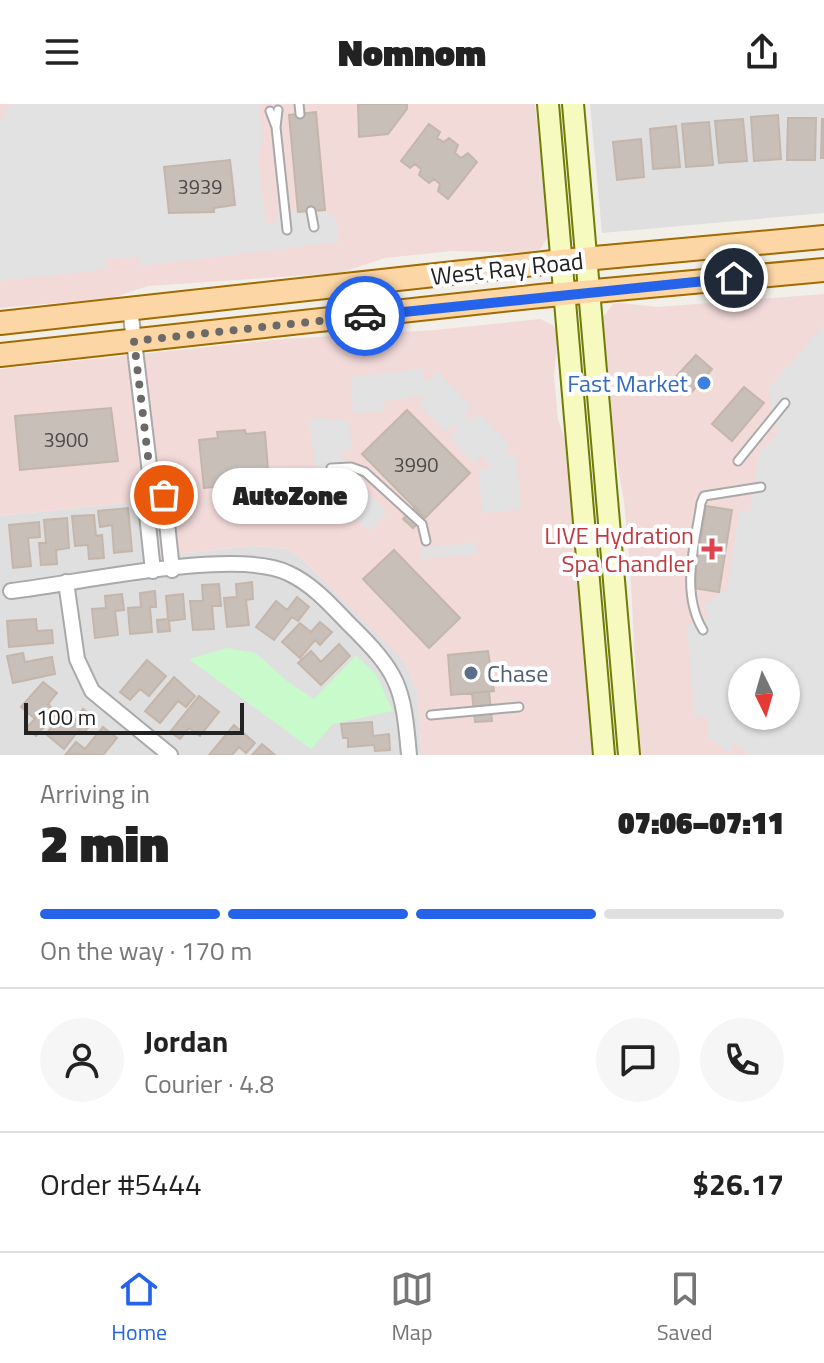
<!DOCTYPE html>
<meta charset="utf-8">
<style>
body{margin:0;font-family:"Titillium Web",sans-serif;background:#f6f6f6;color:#222;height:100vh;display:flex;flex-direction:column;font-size:30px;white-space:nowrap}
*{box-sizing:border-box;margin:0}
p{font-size:26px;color:#767676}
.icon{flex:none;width:44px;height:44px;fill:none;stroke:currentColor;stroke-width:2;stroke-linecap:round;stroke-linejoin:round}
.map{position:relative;height:651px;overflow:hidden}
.sheet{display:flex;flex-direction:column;background:#fff;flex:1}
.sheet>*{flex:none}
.needle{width:52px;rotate:175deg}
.fabs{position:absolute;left:728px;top:554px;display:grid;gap:16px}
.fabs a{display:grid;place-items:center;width:72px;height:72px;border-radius:50%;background:#fff;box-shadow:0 2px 6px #0004;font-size:40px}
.scale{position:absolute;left:24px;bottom:20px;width:220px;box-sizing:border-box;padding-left:8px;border:4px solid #222;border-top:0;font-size:22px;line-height:28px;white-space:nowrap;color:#222;-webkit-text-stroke:6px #fff;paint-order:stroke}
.pin{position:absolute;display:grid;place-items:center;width:68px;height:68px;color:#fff;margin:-34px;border:4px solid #fff;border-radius:50%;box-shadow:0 2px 8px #0007}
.courier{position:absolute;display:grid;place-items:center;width:80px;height:80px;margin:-40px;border:6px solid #2563eb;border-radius:50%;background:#fff;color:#222;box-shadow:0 2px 10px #0007}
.bubble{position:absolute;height:56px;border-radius:28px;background:#fff;box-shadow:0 2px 6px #0004;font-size:26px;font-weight:800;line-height:56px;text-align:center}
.head em{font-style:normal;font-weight:800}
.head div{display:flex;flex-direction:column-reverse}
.head{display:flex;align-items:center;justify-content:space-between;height:136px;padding:0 40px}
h1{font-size:52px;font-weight:800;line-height:60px}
.bar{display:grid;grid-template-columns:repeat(4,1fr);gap:12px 8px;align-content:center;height:96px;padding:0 40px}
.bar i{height:10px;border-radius:6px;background:#e0e0e0}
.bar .active{background:#2563eb}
.bar p{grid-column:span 4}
.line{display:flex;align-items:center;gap:20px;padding:0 40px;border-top:2px solid #e0e0e0}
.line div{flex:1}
.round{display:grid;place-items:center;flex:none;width:84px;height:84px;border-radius:42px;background:#f6f6f6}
header{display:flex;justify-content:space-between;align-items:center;height:104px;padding:0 40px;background:#fff;font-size:36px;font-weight:800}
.menu{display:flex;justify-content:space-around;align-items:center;height:112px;border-top:2px solid #e0e0e0;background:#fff;font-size:22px;color:#767676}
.menu a{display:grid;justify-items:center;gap:4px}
.menu .active{color:#2563eb}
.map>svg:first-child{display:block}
.residential{fill:#e0dfdf}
.commercial{fill:#f2dad9;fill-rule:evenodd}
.park{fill:#c8facc}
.parking{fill:#e2e2e2;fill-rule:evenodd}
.building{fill:#c7bfb8;stroke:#c4b6ab;stroke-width:2}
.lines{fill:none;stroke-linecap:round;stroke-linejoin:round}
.service-casing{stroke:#a9a9a9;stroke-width:11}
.minor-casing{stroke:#a9a9a9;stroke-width:18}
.secondary-casing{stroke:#707d05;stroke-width:24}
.primary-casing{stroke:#a06b00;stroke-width:26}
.service{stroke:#fff;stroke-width:7}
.minor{stroke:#fff;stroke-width:14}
.secondary{stroke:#f7fabf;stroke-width:20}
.primary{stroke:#fcd6a4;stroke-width:22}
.done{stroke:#6b6a68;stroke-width:8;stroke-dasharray:0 14.4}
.route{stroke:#2563eb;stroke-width:10}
.shop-dot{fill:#3f7fe0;stroke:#fff;stroke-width:3}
.health-dot{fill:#e0444e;stroke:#fff;stroke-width:3}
.service-dot{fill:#5c6f8a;stroke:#fff;stroke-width:3}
.labels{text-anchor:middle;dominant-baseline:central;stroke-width:8;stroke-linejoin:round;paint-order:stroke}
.number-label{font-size:20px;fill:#4b4948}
.street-label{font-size:24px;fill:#222;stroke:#fff}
.shop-label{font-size:24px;fill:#366cbe;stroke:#fff;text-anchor:end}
.health-label{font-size:24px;fill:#be3a42;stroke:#fff;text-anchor:end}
.service-label{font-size:24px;fill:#4e5e75;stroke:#fff;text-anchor:start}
</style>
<header><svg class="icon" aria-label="menu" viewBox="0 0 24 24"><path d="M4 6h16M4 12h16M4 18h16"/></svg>Nomnom<svg class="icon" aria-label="share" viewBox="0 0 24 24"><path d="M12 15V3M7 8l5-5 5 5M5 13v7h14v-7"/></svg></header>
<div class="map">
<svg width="824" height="651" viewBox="0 0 824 651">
<rect width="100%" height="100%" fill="#f2efe9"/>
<path class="residential" d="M 590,0 L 824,0 L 824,109 L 602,129 Z
M 155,396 L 161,452 L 253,442 L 287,445 L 302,455 L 403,555 L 417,588 L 422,651 L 0,651 L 0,412 Z"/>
<path class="commercial" d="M 0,0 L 535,0 L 549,131 L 540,145 L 526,149 L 452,147 L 385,154 L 340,169 L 148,182 L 112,194 L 0,204 Z
M 824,190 L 824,651 L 640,651 L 630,462 L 624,397 L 613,336 L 603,213 L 613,200 L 620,199 L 657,203 ZM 742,568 L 786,568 L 786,612 L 742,612 Z
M 540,215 L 553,221 L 558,229 L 554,272 L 558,315 L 567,342 L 594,651 L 422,651 L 417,588 L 403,556 L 302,455 L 287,445 L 253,442 L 161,452 L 155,396 L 0,412 L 0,265 L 283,235 L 435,226 Z"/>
<path class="park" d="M 227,544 L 256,549 L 288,578 L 314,595 L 356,552 L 376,570 L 393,607 L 333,620 L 311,645 L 189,555 Z"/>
<path class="parking" d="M 11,0 L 259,0 L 263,37 L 257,51 L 266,119 L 277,118 L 277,108 L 325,104 L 327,112 L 335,111 L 339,138 L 140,162 L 139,153 L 105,155 L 107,165 L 0,177 L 0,16 Z
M 824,221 L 824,651 L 750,651 L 731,637 L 732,649 L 726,647 L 707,632 L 710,620 L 705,612 L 695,613 L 687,522 L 706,514 L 709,509 L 703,502 L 728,484 L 739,407 L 750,407 L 759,349 L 778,330 L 768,285 ZM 742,568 L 786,568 L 786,612 L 742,612 Z
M 424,264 L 424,276 L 430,276 L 438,268 L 472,302 L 465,309 L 471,316 L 480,310 L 510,340 L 503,350 L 516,351 L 521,405 L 482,409 L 479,366 L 489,365 L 490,361 L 481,351 L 474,359 L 449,333 L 458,325 L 454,320 L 446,328 L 418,300 L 425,294 L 423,292 L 384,297 L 384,308 L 353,309 L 351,273 Z
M 319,314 L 349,317 L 352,345 L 341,348 L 354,375 L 387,408 L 369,427 L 322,382 L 329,372 L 316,369 L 309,316 Z
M 476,438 L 477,450 L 422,455 L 421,444 Z"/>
<path class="building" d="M 358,0 L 407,0 L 407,5 L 388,30 L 359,33 Z
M 316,8 L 325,106 L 298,108 L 289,11 Z
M 778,11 L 781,55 L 754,57 L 751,13 Z
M 788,14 L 816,14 L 815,56 L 787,56 Z
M 743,15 L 747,57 L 719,59 L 715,17 Z
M 822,15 L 824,15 L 824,54 L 821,54 Z
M 709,18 L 713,61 L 686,63 L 682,20 Z
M 429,20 L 440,28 L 437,34 L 444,38 L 449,34 L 458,41 L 455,49 L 461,54 L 468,49 L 477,58 L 448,95 L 438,87 L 440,80 L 434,75 L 429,79 L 419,71 L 421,65 L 415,60 L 410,64 L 401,57 Z
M 676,22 L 680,63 L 653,65 L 650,25 Z
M 641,35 L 644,73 L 617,76 L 613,38 Z
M 230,56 L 235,101 L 214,104 L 214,108 L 169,109 L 164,63 Z
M 696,251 L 712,265 L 689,291 L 672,277 Z
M 744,283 L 764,299 L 732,337 L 712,320 Z
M 111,304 L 118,357 L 20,366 L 15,312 Z
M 407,306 L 470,369 L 425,414 L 362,350 Z
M 245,326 L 246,330 L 265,328 L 269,378 L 204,384 L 199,336 L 218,334 L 217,328 Z
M 706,402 L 732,406 L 719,488 L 693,484 Z
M 415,403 L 424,413 L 413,424 L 403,415 Z
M 128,404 L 132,447 L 114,449 L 112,421 L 100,423 L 98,407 Z
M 94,411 L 96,432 L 102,431 L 104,454 L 89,455 L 88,441 L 75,442 L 72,412 Z
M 67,414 L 69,444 L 56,446 L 57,460 L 41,461 L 39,439 L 46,439 L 44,416 Z
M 39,418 L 40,433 L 28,434 L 31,462 L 13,464 L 9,421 Z
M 394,446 L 460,514 L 429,544 L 363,475 Z
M 252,478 L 253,495 L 246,496 L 249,521 L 227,523 L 224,494 L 237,493 L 236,480 Z
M 219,480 L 221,502 L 212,502 L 214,525 L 193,526 L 190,497 L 203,497 L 202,481 Z
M 155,487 L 156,503 L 150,503 L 152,528 L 130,530 L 128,504 L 141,503 L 140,489 Z
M 122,490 L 124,506 L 115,507 L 118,531 L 95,534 L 92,505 L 106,504 L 105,492 Z
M 183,490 L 185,515 L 169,517 L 170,527 L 158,528 L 157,516 L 168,515 L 166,492 Z
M 297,493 L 309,503 L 298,517 L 292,513 L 274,536 L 256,523 L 276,497 L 287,506 Z
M 36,515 L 37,527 L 52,526 L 53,539 L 9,543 L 7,517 Z
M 320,518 L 332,528 L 320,541 L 315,536 L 300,554 L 282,538 L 300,519 L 311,528 Z
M 339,540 L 350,552 L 321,581 L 298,559 L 311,547 L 321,558 Z
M 488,547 L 494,587 L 451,591 L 448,551 Z
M 23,549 L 25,558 L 52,553 L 55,570 L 13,579 L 7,552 Z
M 147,556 L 166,572 L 149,592 L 140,585 L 130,596 L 120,588 Z
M 174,573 L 195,592 L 186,603 L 178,597 L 160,619 L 145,607 Z
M 43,578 L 57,589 L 48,600 L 57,609 L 36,632 L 26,624 L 35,615 L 21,603 Z
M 489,587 L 492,617 L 475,618 L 472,589 Z
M 199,592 L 219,608 L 200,632 L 189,624 L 180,635 L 170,628 Z
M 83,605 L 95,615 L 84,629 L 79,626 L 64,645 L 46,630 L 64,607 L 75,616 Z
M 372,618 L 373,632 L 389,630 L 390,646 L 375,647 L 374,641 L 348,643 L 348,634 L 343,634 L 341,620 Z
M 234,621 L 255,639 L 246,649 L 239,643 L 232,651 L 209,651 Z
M 103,623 L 117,634 L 103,651 L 66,650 L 76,638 L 85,645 Z
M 262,640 L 275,651 L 252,651 Z"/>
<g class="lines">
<defs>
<path id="service" d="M 299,0 L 300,10
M 270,7 L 276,23 L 287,126
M 276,23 L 278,6
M 311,107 L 314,123
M 738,357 L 785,299
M 331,364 L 351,363 L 365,368 L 422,420 L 426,437
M 703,526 C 680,488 695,441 701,399 L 704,392 L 761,383
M 431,611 L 519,603"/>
<path id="minor" d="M 130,204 L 150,369 L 145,392 L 153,467
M 150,369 L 164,391 L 172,466
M 66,478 L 77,555 L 92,587 L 170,651
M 11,487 C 74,480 235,443 288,469 C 312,480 330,500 348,519 C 399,569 403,581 409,651"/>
<path id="secondary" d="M 548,0 L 604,651
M 573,0 L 629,651"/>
<path id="primary" d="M 0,219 L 562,157 L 824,133
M 0,251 L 540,192 L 824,166"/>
</defs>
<use href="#service" class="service-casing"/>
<use href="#minor" class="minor-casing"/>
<use href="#secondary" class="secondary-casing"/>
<use href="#primary" class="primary-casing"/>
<use href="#service" class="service"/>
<use href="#minor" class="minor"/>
<use href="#secondary" class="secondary"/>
<use href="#primary" class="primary"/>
</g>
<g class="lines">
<path class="done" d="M 164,391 L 150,369 L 134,237 L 365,212"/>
<path class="route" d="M 365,212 L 734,174"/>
</g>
<circle class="shop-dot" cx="704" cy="279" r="8"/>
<path class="health-dot" d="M708 433h8v8h8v8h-8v8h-8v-8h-8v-8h8z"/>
<circle class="service-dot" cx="471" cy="569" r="8"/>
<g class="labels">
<g class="number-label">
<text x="200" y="82">3939</text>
<text x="66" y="335">3900</text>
<text x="416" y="360">3990</text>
</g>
<g class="street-label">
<text transform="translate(507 164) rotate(-6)">West Ray Road</text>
</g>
<g class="shop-label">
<text x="688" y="279">Fast Market</text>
</g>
<g class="health-label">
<text x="694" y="431">LIVE Hydration<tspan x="694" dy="28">Spa Chandler</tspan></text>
</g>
<g class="service-label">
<text x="487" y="569">Chase</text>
</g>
</g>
</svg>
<div class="fabs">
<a><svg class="needle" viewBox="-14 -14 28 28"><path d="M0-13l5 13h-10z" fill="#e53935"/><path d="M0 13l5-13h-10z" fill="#767676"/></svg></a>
</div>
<div class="scale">100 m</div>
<div class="pin" style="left:164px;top:391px;background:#ea580c"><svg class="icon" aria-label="bag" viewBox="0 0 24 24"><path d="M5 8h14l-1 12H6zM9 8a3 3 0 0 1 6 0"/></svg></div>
<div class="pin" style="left:734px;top:174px;background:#1f2937"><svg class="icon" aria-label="home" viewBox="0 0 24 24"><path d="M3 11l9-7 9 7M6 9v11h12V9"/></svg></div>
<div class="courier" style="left:365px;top:212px"><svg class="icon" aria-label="car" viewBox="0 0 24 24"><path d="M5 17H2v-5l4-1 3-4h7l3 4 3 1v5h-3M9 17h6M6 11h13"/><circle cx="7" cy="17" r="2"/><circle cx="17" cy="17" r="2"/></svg></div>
<div class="bubble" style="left:212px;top:364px;width:156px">AutoZone</div>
</div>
<section class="sheet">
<div class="head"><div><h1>2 min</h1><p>Arriving in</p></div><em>07:06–07:11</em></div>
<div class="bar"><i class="active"></i><i class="active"></i><i class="active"></i><i></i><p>On the way · 170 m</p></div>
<div class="line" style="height:144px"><a class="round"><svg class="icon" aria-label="person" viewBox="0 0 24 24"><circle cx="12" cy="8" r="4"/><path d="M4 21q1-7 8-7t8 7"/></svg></a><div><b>Jordan</b><p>Courier · 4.8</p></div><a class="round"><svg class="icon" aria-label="chat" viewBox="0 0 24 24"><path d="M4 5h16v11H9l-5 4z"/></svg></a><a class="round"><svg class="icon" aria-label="phone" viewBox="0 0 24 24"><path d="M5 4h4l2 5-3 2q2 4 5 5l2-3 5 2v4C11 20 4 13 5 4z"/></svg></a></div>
<div class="line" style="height:104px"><div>Order #5444</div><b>$26.17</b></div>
</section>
<nav class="menu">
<a class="active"><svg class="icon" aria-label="home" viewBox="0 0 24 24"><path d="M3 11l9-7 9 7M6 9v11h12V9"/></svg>Home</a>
<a><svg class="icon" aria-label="map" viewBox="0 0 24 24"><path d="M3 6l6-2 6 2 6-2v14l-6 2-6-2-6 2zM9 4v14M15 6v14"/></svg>Map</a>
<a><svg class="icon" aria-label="saved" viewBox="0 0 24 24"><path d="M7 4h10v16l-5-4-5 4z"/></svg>Saved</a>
</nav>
